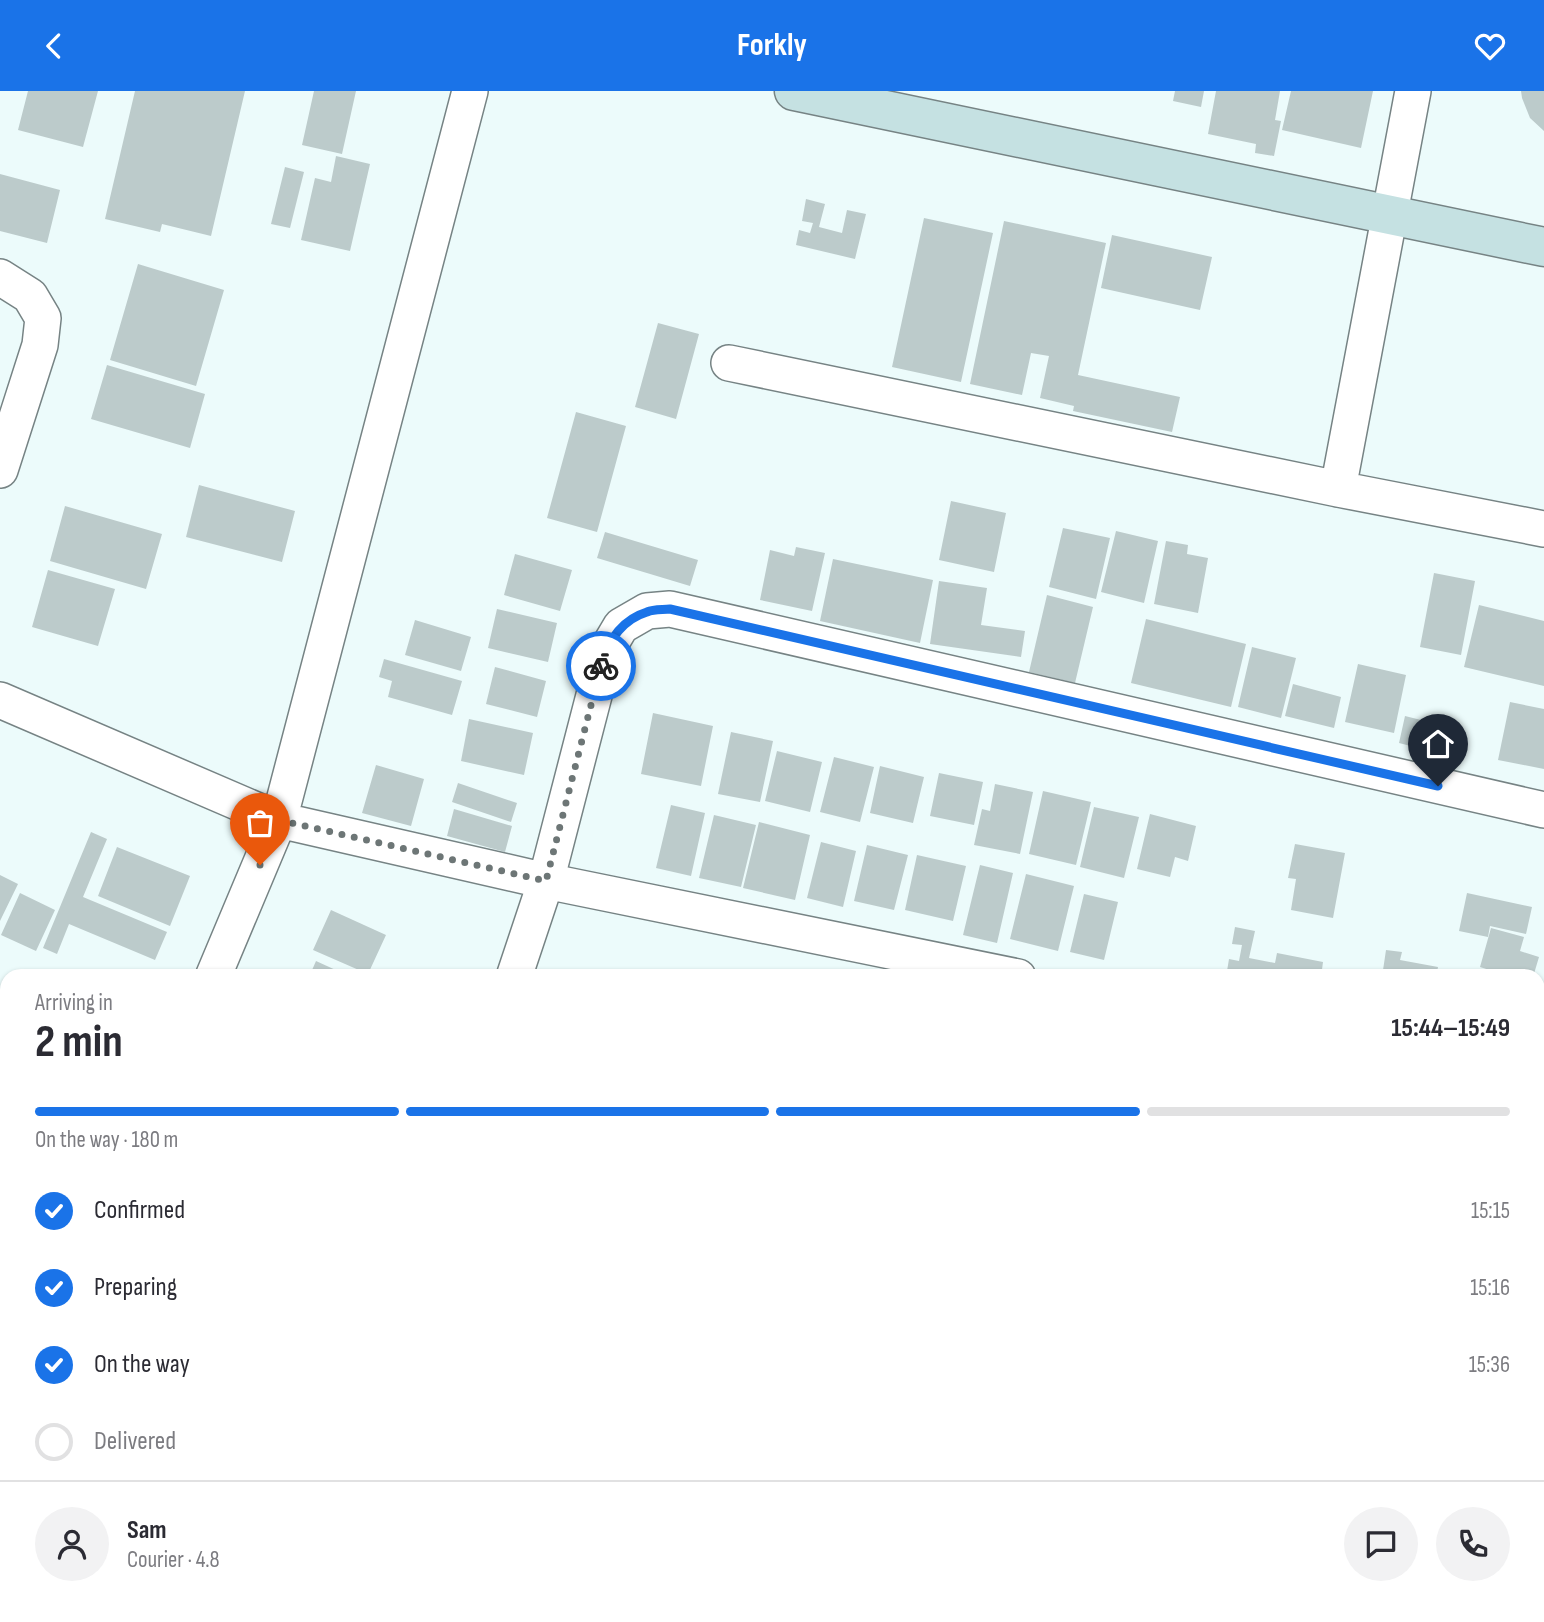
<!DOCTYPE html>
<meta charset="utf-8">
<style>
body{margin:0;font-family:"Sofia Sans Condensed",sans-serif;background:#f2f2f3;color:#2b2b33;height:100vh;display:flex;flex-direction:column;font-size:26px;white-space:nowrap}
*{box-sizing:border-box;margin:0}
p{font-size:23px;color:#7c7c81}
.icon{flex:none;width:38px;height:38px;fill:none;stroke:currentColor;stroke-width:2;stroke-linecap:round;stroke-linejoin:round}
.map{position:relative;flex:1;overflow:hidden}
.details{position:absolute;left:0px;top:878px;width:1545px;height:653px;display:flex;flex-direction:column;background:#fff;border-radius:21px 21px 0 0;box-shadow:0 2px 5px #0004}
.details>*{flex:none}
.pin{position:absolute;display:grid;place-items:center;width:60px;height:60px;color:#fff;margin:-72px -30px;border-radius:50% 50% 50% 0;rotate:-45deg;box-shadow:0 0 7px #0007}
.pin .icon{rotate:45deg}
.courier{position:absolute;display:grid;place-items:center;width:70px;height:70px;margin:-35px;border:5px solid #1a73e8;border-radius:50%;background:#fff;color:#222;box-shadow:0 2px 9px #0007}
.headline em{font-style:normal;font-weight:700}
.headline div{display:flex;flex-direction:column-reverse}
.headline{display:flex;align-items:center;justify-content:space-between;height:119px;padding:0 35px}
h1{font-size:46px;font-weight:700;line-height:52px}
.bar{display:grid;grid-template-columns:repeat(4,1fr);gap:10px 7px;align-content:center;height:84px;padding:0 35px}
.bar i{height:9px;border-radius:5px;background:#e1e1e2}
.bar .current{background:#1a73e8}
.bar p{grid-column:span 4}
.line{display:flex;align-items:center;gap:18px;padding:0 35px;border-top:2px solid #e1e1e2}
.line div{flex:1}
.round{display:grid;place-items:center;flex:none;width:74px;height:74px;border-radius:37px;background:#f2f2f3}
ol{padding:0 35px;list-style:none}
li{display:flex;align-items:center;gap:21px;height:77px}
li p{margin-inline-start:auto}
li .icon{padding:7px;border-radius:50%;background:#1a73e8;color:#fff;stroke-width:4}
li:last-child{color:#7c7c81}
li i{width:38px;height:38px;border:4px solid #e1e1e2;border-radius:50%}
header{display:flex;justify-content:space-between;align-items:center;height:91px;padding:0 35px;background:#1a73e8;color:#fff;font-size:32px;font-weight:700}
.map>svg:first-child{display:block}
.building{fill:#bccbcb}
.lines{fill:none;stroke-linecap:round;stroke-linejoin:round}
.street-casing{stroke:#768384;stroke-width:38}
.secondary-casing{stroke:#768384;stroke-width:41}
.street{stroke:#fff;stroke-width:35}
.secondary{stroke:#c5e1e2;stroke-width:38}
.done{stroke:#6d7676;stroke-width:7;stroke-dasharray:0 12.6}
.route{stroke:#1a73e8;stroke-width:9}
</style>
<header><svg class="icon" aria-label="back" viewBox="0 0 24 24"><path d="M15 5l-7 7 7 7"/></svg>Forkly<svg class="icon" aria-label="heart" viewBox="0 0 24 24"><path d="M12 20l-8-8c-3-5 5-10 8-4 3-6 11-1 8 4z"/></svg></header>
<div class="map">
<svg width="1544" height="1531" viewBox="0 0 1544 1531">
<rect width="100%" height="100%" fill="#ecfbfb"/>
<path class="building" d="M 28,0 L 98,0 L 83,56 L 18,39 Z
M 135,0 L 245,0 L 211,145 L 162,133 L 160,141 L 105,128 Z
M 314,0 L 356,0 L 342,63 L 302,54 Z
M 1175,0 L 1204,0 L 1201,16 L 1173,10 Z
M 1216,0 L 1280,0 L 1275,29 L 1281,30 L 1274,65 L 1255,62 L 1256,53 L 1208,43 Z
M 1291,0 L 1373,0 L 1361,57 L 1282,39 Z
M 1521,0 L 1544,0 L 1544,40 L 1530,27 L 1522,7 Z
M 336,65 L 370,73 L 350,160 L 301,149 L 315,87 L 331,91 Z
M 285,76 L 304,81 L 290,137 L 271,133 Z
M 0,83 L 60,99 L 47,152 L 0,140 Z
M 806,108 L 825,113 L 819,136 L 842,142 L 847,119 L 866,123 L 855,168 L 796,154 L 799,139 L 810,142 L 813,132 L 802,130 Z
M 924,127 L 993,142 L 961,291 L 892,276 Z
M 1004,130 L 1106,152 L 1078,284 L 1180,306 L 1172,341 L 1073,320 L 1074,315 L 1040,307 L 1049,265 L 1031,262 L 1022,304 L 970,293 Z
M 1112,144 L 1212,166 L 1200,219 L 1101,197 Z
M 138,173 L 224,199 L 196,295 L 110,269 Z
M 658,232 L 699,243 L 676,328 L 635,316 Z
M 107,274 L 205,303 L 190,357 L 91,328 Z
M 576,321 L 626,335 L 597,441 L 547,427 Z
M 199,394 L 295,420 L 282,471 L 186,446 Z
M 951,410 L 1006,422 L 994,481 L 939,469 Z
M 65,415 L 162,443 L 146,498 L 50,470 Z
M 1063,437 L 1110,447 L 1096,508 L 1049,496 Z
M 1116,440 L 1158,450 L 1144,512 L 1101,501 Z
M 605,441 L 698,469 L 690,495 L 597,467 Z
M 1166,450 L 1188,454 L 1187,463 L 1208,467 L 1198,522 L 1154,513 Z
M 796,456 L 825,462 L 812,520 L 760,509 L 770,459 L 794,465 Z
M 515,463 L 572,479 L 560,520 L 504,504 Z
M 833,468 L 933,489 L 920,552 L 820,530 Z
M 48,479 L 115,498 L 98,555 L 32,536 Z
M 1434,482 L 1475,490 L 1461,564 L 1420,556 Z
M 939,490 L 987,497 L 981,534 L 1025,540 L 1021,566 L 930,553 Z
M 1047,504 L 1093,516 L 1075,592 L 1029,581 Z
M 1479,514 L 1544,530 L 1544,595 L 1464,576 Z
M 497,518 L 557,532 L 548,571 L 488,557 Z
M 1146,528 L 1246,553 L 1231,616 L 1131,592 Z
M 415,529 L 471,546 L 461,580 L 405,564 Z
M 1252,556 L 1296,567 L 1281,627 L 1238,616 Z
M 384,568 L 462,590 L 452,624 L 388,606 L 392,590 L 379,586 Z
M 1358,573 L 1406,584 L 1394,642 L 1345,631 Z
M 495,576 L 546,590 L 537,626 L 486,613 Z
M 1293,593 L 1341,606 L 1334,637 L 1285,625 Z
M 1510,611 L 1544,618 L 1544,678 L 1498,669 Z
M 653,622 L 713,635 L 701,695 L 641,683 Z
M 1405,625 L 1445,635 L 1438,662 L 1399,652 Z
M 469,628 L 533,642 L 524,684 L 461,670 Z
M 731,641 L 773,650 L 760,711 L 718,703 Z
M 777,660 L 822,671 L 810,721 L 765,710 Z
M 834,666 L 874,676 L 860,731 L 820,721 Z
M 376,674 L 424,688 L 411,735 L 362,722 Z
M 880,675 L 924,686 L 913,732 L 870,722 Z
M 939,682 L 983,691 L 974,734 L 930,725 Z
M 458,692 L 517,712 L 511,731 L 452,711 Z
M 995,693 L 1033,701 L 1020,763 L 974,754 L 982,718 L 990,720 Z
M 1043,700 L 1091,711 L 1076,774 L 1029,763 Z
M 671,714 L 705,722 L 691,785 L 656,777 Z
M 1094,716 L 1139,726 L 1124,787 L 1080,776 Z
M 454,718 L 512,735 L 505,761 L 447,745 Z
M 1150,723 L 1196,735 L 1188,770 L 1175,766 L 1170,786 L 1137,778 Z
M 714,724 L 756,734 L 741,796 L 699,787 Z
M 759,731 L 810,744 L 795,809 L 743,797 Z
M 91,741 L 107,748 L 83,806 L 167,841 L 155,869 L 69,833 L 57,863 L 43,857 Z
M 821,751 L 856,760 L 843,816 L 807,807 Z
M 1295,753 L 1345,762 L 1333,827 L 1291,819 L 1296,788 L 1288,787 Z
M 867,754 L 908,764 L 894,819 L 854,810 Z
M 117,756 L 190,785 L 170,835 L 98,805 Z
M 917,764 L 966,775 L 953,830 L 905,819 Z
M 980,774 L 1013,782 L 997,852 L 963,844 Z
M 1026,783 L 1074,795 L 1058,860 L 1010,848 Z
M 0,784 L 18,793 L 0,830 Z
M 20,802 L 55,819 L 36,860 L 1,844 Z
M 1467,802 L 1532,816 L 1526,843 L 1490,835 L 1488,846 L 1459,840 Z
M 1084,803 L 1118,811 L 1104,869 L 1070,861 Z
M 331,819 L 386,844 L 368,883 L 313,859 Z
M 1235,836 L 1255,840 L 1249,867 L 1275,872 L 1277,862 L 1323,871 L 1321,886 L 1226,886 L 1229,868 L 1239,870 L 1242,854 L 1232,853 Z
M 1491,837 L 1524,846 L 1520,860 L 1539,866 L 1533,886 L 1512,886 L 1480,876 Z
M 1386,859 L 1402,861 L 1400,869 L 1438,876 L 1436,886 L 1382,886 Z
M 316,870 L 351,886 L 309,886 Z
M 0,987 L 7,990 L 7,1020 L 0,1017 Z
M 0,1029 L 7,1032 L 7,1061 L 0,1058 Z
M 0,1062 L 7,1066 L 7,1114 L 0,1111 Z
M 0,1212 L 7,1216 L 7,1230 L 0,1246 Z
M 1538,1341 L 1544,1343 L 1544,1403 L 1538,1401 Z
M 1538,1407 L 1544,1410 L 1544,1438 L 1538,1435 Z
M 1538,1462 L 1544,1465 L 1544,1486 L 1541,1493 L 1538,1492 Z
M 236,1524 L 258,1524 L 263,1531 L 227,1531 Z
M 408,1524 L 452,1524 L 456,1531 L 395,1531 Z
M 1129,1524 L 1202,1524 L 1199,1531 L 1135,1531 L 1127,1527 Z
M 1250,1524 L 1294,1524 L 1291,1531 L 1263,1531 Z"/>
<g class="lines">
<defs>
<path id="street" d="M 0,186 L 30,205 L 43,227 L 40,254 L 0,379
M 729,272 L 1338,398 L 1544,438
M 1338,398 L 1413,0
M 0,609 L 279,729 L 546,790 L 1018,886
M 213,886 L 279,729 L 470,0
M 514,886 L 546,790 L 605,562 L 621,535 L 647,520 L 670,518 L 1544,719
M 1538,991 L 1544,992
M 1538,1054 L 1544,1037
M 1538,1256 L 1544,1257
M 0,1398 L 7,1381
M 316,1524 L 319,1531
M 616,1524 L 618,1531
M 1053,1531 L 1057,1524
M 1364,1531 L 1366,1524"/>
<path id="secondary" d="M 794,0 L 1544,156"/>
</defs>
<use href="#street" class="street-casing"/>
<use href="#secondary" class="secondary-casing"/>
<use href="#street" class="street"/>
<use href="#secondary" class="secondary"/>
</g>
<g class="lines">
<path class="done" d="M 260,774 L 279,729 L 546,790 L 601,575"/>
<path class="route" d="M 601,575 C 608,550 621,529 647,521 C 654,518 663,519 670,518 L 1438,695"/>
</g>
</svg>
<div class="pin" style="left:260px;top:774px;background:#ea580c"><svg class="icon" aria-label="bag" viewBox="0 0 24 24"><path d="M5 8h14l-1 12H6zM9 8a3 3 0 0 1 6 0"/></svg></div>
<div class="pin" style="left:1438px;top:695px;background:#1f2937"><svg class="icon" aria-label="home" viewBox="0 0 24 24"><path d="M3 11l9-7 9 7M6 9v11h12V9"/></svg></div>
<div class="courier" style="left:601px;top:575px"><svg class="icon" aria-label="bike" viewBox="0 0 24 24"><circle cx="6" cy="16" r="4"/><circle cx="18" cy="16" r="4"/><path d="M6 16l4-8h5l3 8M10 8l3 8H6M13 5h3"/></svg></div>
<section class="details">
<div class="headline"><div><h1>2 min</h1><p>Arriving in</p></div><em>15:44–15:49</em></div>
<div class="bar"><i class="current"></i><i class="current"></i><i class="current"></i><i></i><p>On the way · 180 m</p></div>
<ol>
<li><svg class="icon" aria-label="check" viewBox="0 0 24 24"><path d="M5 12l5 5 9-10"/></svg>Confirmed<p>15:15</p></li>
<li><svg class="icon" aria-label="check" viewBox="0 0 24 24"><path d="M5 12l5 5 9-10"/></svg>Preparing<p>15:16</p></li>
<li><svg class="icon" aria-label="check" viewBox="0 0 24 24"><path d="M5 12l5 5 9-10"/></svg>On the way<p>15:36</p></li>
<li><i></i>Delivered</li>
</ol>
<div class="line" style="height:126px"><a class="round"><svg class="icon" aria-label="person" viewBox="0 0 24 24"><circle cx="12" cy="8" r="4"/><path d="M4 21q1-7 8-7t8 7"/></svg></a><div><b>Sam</b><p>Courier · 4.8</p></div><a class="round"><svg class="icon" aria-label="chat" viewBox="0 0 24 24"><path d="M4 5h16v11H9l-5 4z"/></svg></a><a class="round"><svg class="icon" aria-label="phone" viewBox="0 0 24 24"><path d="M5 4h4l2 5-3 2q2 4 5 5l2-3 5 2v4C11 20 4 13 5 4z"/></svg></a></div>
</section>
</div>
